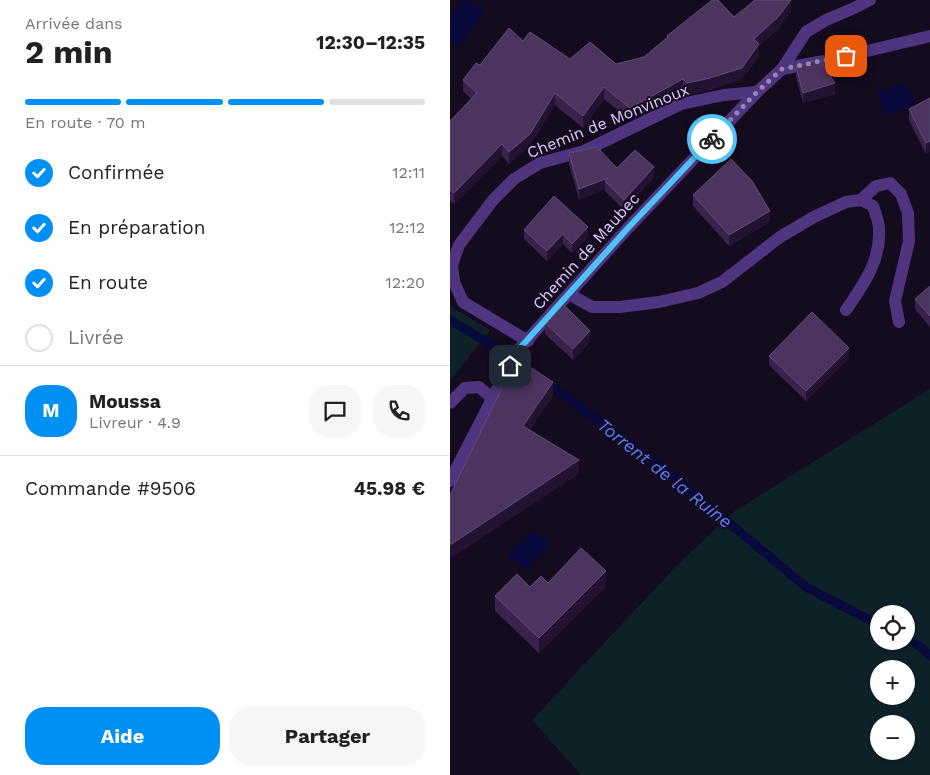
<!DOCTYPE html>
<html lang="fr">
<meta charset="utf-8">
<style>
body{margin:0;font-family:"Work Sans",sans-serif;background:#f6f6f6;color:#202124;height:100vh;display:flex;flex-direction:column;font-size:19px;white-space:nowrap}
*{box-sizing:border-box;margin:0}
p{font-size:16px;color:#757577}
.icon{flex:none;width:28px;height:28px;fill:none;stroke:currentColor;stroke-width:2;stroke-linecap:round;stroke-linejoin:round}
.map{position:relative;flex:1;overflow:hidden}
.drawer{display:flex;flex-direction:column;background:#fff;width:450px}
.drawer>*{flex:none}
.controls{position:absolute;left:420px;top:605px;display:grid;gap:10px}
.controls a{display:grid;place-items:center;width:45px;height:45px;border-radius:50%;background:#fff;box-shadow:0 1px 4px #0004;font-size:25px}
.pin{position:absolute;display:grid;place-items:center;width:42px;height:42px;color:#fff;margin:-21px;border-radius:10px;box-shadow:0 2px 8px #0006}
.courier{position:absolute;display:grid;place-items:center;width:50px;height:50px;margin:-25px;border:4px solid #4fc3f7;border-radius:50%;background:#fff;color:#222;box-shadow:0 1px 6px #0007}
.summary em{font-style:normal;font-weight:700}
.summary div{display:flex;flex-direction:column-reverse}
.summary{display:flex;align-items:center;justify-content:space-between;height:85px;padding:0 25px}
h1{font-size:32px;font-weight:700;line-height:38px}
.bar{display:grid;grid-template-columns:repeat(4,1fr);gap:8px 5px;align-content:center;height:60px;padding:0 25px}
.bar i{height:6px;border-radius:4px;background:#e0e0e0}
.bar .on{background:#0090f4}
.bar p{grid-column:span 4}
.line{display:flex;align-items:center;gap:12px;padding:0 25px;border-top:1px solid #e0e0e0}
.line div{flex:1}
.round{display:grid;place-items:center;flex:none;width:52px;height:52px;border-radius:20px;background:#f6f6f6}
ol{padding:0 25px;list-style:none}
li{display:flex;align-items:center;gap:15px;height:55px}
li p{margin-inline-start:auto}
li .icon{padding:5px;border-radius:50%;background:#0090f4;color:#fff;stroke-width:4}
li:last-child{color:#757577}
li i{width:28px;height:28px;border:2px solid #e0e0e0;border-radius:50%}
.action{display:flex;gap:10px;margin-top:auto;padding:10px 25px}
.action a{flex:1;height:58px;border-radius:20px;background:#0090f4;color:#fff;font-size:20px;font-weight:700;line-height:58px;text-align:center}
.action a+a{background:#f6f6f6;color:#202124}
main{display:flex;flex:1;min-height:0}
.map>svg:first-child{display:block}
.green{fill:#0e2128;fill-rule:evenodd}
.water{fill:#080a3b}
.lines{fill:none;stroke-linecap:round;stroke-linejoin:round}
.stream{stroke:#080a3b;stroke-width:9}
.service{stroke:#4f357f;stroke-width:12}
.minor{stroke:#4f357f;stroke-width:12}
.tertiary{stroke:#4f357f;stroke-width:12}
.wall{fill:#39234d}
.shaded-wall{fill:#231232}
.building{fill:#4b3560;stroke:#624c79}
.done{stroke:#9986b0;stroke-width:5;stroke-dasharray:0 9}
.route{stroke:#4fc3f7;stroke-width:6}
.labels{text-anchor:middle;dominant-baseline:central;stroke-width:4;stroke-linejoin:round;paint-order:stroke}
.street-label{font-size:16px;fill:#e0c9ff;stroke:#150b1e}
.water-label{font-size:18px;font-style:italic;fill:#577dff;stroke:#150b1e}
</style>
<main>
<section class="drawer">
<div class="summary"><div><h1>2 min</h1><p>Arrivée dans</p></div><em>12:30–12:35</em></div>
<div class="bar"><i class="on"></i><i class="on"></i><i class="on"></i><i></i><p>En route · 70 m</p></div>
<ol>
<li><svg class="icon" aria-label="check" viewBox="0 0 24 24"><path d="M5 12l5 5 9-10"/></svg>Confirmée<p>12:11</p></li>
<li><svg class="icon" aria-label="check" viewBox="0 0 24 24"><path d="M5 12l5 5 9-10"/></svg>En préparation<p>12:12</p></li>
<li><svg class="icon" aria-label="check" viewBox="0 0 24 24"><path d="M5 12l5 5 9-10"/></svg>En route<p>12:20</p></li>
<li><i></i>Livrée</li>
</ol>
<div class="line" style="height:90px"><b class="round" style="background:#0090f4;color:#fff">M</b><div><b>Moussa</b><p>Livreur · 4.9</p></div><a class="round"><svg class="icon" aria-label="chat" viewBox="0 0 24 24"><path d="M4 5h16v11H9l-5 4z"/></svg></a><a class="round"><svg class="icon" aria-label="phone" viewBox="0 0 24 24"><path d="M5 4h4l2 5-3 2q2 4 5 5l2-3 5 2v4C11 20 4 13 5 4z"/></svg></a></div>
<div class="line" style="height:65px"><div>Commande #9506</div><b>45.98 €</b></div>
<div class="action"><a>Aide</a><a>Partager</a></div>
</section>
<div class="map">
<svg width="480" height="775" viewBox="0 0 480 775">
<rect width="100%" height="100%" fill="#150b1e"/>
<path class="green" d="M 0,306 L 40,330 L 0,381 Z
M 480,389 L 480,775 L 131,775 L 82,720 L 231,561 L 285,511 ZM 429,614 L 456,614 L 456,641 L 429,641 ZM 429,669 L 456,669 L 456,696 L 429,696 ZM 429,724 L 456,724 L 456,751 L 429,751 Z"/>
<path class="water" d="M 12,0 L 18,0 L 34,12 L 9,46 L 0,41 L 0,19 Z
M 454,82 L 466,104 L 434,116 L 428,92 Z
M 83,530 L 100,544 L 76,570 L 58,555 Z"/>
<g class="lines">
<path class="stream" d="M 0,320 L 69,361
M 95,381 L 218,472 L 356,587 L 429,625
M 456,639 L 471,647 L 480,656"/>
<path class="service" d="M 411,200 L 426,186 L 440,183 L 451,194 L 458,213 L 459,241 L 445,301 L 449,322
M 119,294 L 142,307 L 170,307 L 209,302 L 248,293 L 272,282 L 330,237 L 364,217 L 396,202 L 411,200 L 423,206 C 425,213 429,221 429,229 C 431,261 413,285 396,310"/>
<path class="minor" d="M 332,69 L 379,60 L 480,36
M 78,341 L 13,302 L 4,282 L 2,265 L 9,245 L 43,200 L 64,179 L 90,163 L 134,151 L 231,104 L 274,95 L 307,92
M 0,403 L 15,388 L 29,387 L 42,398"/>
<path class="tertiary" d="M 0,481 L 59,366 L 70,348 L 178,228 L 307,92 L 332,69 L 356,32 L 376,20 L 402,9 L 420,0"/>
</g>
<path class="wall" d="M 341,11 L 328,29 L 309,46 L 309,56 L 292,79 L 260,90 L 237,95 L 233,91 L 180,120 L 154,99 L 133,128 L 105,105 L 80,145 L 59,164 L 52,156 L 4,204 L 0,201 L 0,121 L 21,99 L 13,91 L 13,80 L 30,65 L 73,41 L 120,59 L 166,64 L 194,57 L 217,38 L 217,36 L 284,17 Z
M 346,67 L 385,94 L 353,103 L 346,77 Z
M 480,98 L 476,154 L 459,120 L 459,109 Z
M 119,153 L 167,168 L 204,177 L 174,210 L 155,191 L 155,189 L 129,200 L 119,164 Z
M 243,195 L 320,222 L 279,246 L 243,206 Z
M 74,230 L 138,237 L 122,253 L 113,244 L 97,261 L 74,239 Z
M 480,286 L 480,327 L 465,309 L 465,299 Z
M 95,323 L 140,342 L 123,360 L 95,334 Z
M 319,356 L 399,358 L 356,401 L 319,365 Z
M 98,583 L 156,586 L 89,653 L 45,611 L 45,596 Z"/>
<path class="shaded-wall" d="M 341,0 L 341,11 L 328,29 L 309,46 L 309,56 L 292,79 L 260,90 L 237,95 L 237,83 L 304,39 Z
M 233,79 L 233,91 L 180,120 L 180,108 Z
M 385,83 L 385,94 L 353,103 L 353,93 Z
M 154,87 L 154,99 L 133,128 L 133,116 Z
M 105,93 L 105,105 L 80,145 L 59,164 L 59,152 Z
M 480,141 L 480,152 L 476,154 L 476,143 Z
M 52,144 L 52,156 L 4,204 L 4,193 Z
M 204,167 L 204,177 L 174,210 L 174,200 Z
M 158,178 L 155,181 L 155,189 L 129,200 L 129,189 Z
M 320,211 L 320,222 L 279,246 L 279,235 Z
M 138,227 L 138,237 L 122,253 L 122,244 Z
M 113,234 L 113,244 L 97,261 L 97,251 Z
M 140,331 L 140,342 L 123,360 L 123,349 Z
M 399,348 L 399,358 L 356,401 L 356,391 Z
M 103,382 L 103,396 L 73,440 L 73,426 Z
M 129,460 L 129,474 L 0,559 L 0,545 Z
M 156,571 L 156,586 L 89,653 L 89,638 Z"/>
<path class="building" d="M 262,0 L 268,0 L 284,17 L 305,0 L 341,0 L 328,17 L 304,39 L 309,44 L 292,68 L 260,78 L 237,83 L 233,79 L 180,108 L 154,87 L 133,116 L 105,93 L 80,134 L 59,152 L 52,144 L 4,193 L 0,189 L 0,121 L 27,93 L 13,80 L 26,63 L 30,65 L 59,28 L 73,41 L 80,32 L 120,59 L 140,42 L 166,64 L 194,57 L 218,37 L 217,36 Z
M 369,59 L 385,83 L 353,93 L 346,67 Z
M 480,98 L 480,141 L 476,143 L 459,109 Z
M 147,147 L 167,168 L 185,150 L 204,167 L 174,200 L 155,181 L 158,178 L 129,189 L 119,153 Z
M 281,159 L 302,181 L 320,211 L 279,235 L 243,195 Z
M 104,196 L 138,227 L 122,244 L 113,234 L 97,251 L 74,230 Z
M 480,286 L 480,316 L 465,299 Z
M 113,304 L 140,331 L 123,349 L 95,323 Z
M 362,312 L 399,348 L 356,391 L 319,356 Z
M 69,360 L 103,382 L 73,426 L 129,460 L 0,545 L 0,495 L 50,392 Z
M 131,548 L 156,571 L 89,638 L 45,596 L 67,574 L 80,587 L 91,576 L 98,583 Z"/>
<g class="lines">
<path class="done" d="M 262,139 L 307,92 L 332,69 L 396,56"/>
<path class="route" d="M 60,366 L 70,348 L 178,228 L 262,139"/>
</g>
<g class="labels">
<g class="street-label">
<text transform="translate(158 121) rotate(-22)">Chemin de Monvinoux</text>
<text transform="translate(136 251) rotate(-48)">Chemin de Maubec</text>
</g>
<g class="water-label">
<text transform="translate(215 473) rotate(38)">Torrent de la Ruine</text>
</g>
</g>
</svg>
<div class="controls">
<a><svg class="icon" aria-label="locate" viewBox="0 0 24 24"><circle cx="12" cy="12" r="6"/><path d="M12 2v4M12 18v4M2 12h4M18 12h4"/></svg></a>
<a>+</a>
<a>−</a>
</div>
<div class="pin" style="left:396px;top:56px;background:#ea580c"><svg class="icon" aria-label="bag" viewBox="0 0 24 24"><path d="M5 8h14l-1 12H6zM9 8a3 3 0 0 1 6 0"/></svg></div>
<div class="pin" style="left:60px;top:366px;background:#1f2937"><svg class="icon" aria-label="home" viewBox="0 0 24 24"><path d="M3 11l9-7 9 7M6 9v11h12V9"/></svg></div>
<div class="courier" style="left:262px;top:139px"><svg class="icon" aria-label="bike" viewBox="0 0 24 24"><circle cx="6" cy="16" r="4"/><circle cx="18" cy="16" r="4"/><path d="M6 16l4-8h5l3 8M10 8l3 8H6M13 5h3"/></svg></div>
</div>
</main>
